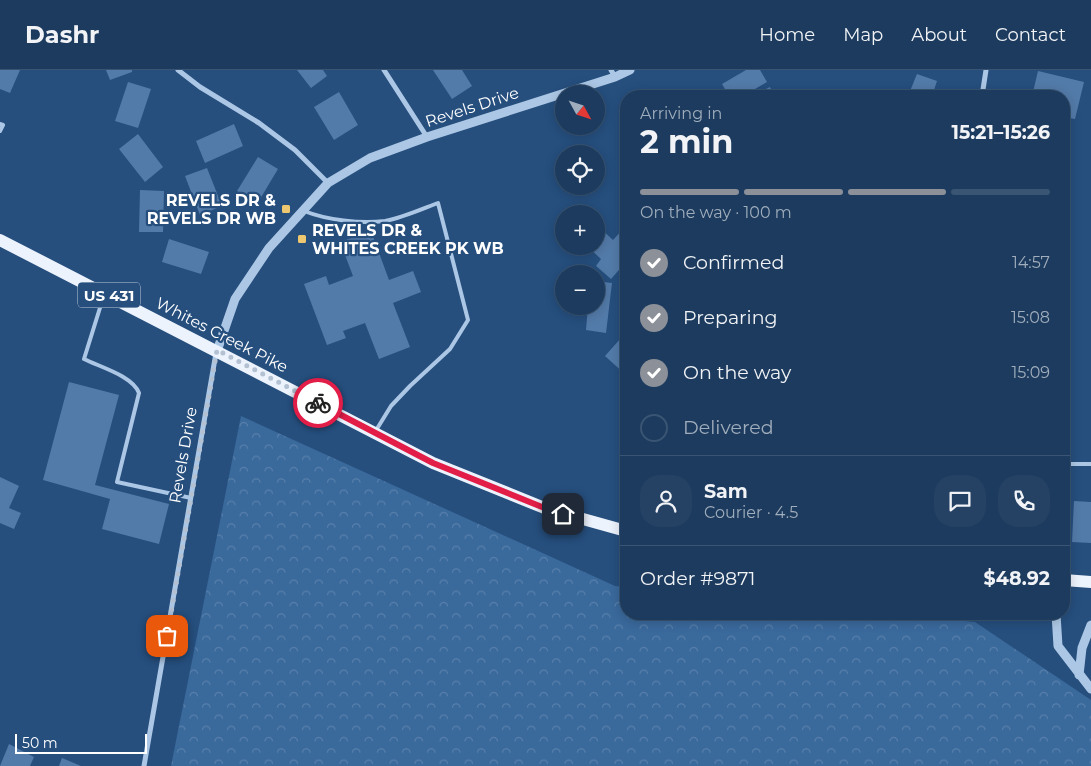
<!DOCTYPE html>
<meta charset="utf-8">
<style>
body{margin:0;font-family:Montserrat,sans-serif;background:#254264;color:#f1f3f6;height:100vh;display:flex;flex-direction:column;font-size:19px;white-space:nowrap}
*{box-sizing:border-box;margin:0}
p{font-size:16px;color:#a0adbc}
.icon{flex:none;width:28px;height:28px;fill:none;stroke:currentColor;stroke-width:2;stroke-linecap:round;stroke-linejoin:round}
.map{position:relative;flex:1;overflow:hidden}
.drawer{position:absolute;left:620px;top:20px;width:450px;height:530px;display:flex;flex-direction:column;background:#1c3b5e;border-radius:20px;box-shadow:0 2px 12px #0003,0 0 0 1px #3a5573}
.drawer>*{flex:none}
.needle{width:32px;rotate:130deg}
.buttons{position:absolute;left:555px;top:15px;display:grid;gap:10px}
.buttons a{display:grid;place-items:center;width:50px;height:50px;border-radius:50%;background:#1c3b5e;box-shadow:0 2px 12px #0003,0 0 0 1px #3a5573;font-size:25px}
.scale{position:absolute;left:15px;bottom:12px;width:132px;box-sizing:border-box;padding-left:5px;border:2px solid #fff;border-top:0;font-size:14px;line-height:18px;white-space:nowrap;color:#fff;-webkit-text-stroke:4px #264f7e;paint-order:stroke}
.pin{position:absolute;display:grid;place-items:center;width:42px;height:42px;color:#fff;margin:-21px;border-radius:10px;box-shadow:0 2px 8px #0006}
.courier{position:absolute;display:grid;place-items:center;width:50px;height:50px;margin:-25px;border:4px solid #e11d48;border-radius:50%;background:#fff;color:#222;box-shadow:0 1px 6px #0007}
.summary em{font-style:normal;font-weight:700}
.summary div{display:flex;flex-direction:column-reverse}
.summary{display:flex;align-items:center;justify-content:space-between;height:85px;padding:0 20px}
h1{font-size:32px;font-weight:700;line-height:38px}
.bar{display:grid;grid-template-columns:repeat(4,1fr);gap:8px 5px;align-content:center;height:60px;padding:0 20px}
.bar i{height:6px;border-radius:4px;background:#3a5573}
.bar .current{background:#8c9099}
.bar p{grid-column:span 4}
.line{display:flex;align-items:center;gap:12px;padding:0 20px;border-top:1px solid #3a5573}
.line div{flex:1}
.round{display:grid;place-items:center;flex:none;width:52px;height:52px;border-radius:20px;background:#254264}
ol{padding:0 20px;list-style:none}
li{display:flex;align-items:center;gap:15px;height:55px}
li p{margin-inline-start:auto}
li .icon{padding:5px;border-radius:50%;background:#8c9099;color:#fff;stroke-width:4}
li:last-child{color:#a0adbc}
li i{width:28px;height:28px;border:2px solid #3a5573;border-radius:50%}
header{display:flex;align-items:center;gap:30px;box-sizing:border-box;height:70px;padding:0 25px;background:#1c3b5e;border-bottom:1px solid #3a5573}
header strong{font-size:24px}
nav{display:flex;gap:28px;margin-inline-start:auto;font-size:18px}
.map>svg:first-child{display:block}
.forest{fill:url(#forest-crowns)}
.building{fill:#537ba9}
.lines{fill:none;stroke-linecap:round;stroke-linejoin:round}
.service{stroke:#acc7e5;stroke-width:4}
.minor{stroke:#acc7e5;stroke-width:5}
.tertiary{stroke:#acc7e5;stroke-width:9}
.primary{stroke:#edf3fd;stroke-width:12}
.done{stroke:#b3c1d2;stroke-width:5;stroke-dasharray:0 9}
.route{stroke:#e11d48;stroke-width:6}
.poi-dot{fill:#eec771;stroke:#264f7e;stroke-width:2}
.labels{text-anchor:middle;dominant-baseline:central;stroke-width:4.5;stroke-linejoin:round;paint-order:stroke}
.shield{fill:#264f7e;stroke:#becad8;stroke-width:1}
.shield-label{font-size:15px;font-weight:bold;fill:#fff}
.street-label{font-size:16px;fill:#fff;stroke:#264f7e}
.poi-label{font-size:16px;font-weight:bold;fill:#fff;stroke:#264f7e;text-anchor:end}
</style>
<header>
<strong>Dashr</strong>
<nav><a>Home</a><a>Map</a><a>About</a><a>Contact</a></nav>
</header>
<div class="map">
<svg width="1091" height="696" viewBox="0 0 1091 696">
<defs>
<pattern id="forest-crowns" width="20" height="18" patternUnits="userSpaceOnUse" patternTransform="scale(1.25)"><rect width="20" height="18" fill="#3a699c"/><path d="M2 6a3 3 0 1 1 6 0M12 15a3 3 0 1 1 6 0" fill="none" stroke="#5880ab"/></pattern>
</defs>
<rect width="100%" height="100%" fill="#264f7e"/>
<path class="forest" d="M 241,346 L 615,516 L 626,517 L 626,544 L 889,544 L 975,552 L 1091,630 L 1091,696 L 171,696 Z"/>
<path class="building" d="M 0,0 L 20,0 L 10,23 L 0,19 Z
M 106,0 L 132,0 L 132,2 L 110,10 Z
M 297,0 L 323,0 L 327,6 L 311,18 Z
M 433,0 L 462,0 L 472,16 L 452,29 Z
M 746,0 L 760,0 L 767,12 L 743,26 L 729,26 L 722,14 Z
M 1038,1 L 1084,12 L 1075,49 L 1064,47 L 1064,26 L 1032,26 Z
M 917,4 L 937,11 L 932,26 L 908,26 Z
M 128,12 L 151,19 L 138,58 L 115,51 Z
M 770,17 L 774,26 L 752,26 Z
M 339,22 L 358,55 L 334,70 L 314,37 Z
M 234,54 L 243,76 L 205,93 L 196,71 Z
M 138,64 L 163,97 L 145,112 L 119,79 Z
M 258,87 L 278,99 L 257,134 L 237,121 Z
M 207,98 L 222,136 L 200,145 L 185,106 Z
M 140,120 L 164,121 L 163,162 L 139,162 Z
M 599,157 L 613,170 L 625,157 L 626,158 L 626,192 L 611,209 L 596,196 L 601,189 L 587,176 L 596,176 L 596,160 Z
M 371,161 L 389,210 L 413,201 L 421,222 L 393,233 L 410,277 L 379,289 L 365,253 L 343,261 L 346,268 L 327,275 L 304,214 L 326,206 L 329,215 L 353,206 L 340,172 Z
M 169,169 L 209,182 L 201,204 L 162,192 Z
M 596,211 L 612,213 L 606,263 L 586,260 L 588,236 L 596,236 Z
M 621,268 L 626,272 L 626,305 L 605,286 Z
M 69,312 L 119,325 L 95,415 L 169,434 L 159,474 L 102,459 L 110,429 L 43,410 Z
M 0,407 L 19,416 L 9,438 L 21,443 L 14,459 L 0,453 Z
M 1074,431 L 1091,432 L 1091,473 L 1072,472 Z
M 9,674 L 34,687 L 30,696 L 0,696 Z
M 62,688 L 81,696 L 59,696 Z"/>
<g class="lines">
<path class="service" d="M 0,54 L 3,55 L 0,61
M 304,141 C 327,150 360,154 385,151 C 402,148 422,139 438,133 L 468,250 L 450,279 L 410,316 L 391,336 L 375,362
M 104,225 L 84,289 C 100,297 133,306 139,323 L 117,412 L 191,428
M 1064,394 L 1091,394"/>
<path class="minor" d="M 178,0 L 200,17 L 259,53 L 295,80 L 328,113
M 384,0 L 427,67
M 611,0 L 615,7
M 982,26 L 986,0
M 144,696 L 216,283"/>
<path class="tertiary" d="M 217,281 L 235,229 L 269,178 L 328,113 L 370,88 L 427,67 L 615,7 L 630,0
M 1056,544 L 1058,576 L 1091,619
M 1079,605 L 1082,578 L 1091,555"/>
<path class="primary" d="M 0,170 L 433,393 L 547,439 L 626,461
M 1064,510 L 1091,512"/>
</g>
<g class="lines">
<path class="done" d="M 167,566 L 217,280 L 318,333"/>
<path class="route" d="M 318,333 L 433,393 L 547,439 L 563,444"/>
</g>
<g class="poi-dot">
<rect x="281" y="134" width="10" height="10" rx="2.5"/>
<rect x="297" y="164" width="10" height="10" rx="2.5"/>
</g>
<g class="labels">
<rect class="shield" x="78" y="212.5" width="62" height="25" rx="4"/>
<g class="shield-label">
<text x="109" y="225">US 431</text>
</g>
<g class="street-label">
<text transform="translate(472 37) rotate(-18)">Revels Drive</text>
<text transform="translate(222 265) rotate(27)">Whites Creek Pike</text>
<text transform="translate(183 385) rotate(-80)">Revels Drive</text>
</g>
<g class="poi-label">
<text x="276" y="130">REVELS DR &amp;<tspan x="276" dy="18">REVELS DR WB</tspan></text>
<text x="312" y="160" text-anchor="start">REVELS DR &amp;<tspan x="312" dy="18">WHITES CREEK PK WB</tspan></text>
</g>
</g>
</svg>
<div class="buttons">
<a><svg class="needle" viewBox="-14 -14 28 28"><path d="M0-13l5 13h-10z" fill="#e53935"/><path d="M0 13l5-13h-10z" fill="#a0adbc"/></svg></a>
<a><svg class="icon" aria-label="locate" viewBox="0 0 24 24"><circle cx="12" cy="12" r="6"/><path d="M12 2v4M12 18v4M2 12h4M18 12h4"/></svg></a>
<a>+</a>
<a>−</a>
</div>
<div class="scale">50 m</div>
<div class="pin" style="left:167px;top:566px;background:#ea580c"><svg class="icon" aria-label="bag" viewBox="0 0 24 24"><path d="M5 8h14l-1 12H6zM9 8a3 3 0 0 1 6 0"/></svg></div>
<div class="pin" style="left:563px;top:444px;background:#1f2937"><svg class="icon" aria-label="home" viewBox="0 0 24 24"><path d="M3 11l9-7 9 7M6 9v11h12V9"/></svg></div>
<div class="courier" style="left:318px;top:333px"><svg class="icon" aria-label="bike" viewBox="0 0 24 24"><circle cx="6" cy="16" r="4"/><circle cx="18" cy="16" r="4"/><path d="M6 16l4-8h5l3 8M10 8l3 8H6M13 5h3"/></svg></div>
<section class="drawer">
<div class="summary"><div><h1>2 min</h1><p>Arriving in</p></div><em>15:21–15:26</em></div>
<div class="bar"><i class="current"></i><i class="current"></i><i class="current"></i><i></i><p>On the way · 100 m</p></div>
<ol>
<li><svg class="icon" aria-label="check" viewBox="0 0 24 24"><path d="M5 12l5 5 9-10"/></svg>Confirmed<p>14:57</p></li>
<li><svg class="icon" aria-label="check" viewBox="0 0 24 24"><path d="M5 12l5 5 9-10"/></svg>Preparing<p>15:08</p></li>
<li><svg class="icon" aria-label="check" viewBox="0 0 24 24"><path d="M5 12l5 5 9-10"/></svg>On the way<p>15:09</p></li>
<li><i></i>Delivered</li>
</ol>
<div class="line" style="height:90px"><a class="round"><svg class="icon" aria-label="person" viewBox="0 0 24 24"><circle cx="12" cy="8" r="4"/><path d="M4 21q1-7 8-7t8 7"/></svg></a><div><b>Sam</b><p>Courier · 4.5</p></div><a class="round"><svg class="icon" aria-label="chat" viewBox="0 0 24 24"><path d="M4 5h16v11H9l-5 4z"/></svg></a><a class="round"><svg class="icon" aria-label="phone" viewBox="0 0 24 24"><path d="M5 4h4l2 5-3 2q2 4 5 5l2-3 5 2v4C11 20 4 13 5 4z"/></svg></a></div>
<div class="line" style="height:65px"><div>Order #9871</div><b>$48.92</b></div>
</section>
</div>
